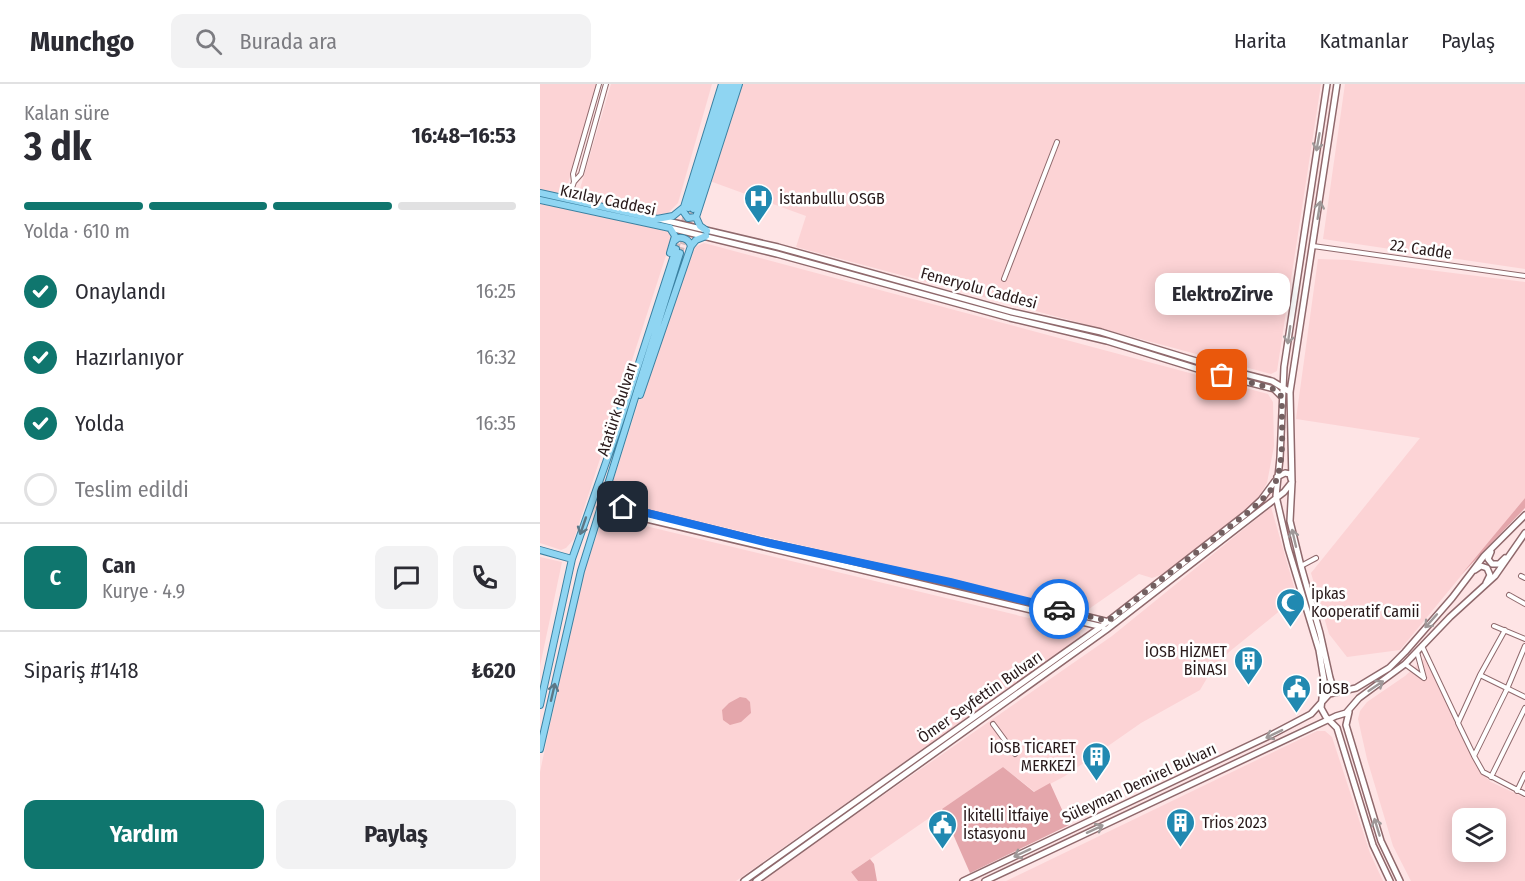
<!DOCTYPE html>
<html lang="tr">
<meta charset="utf-8">
<style>
body{margin:0;font-family:"Fira Sans Condensed",sans-serif;background:#f2f2f3;color:#2b2b33;height:100vh;display:flex;flex-direction:column;font-size:22px;white-space:nowrap}
*{box-sizing:border-box;margin:0}
p{font-size:20px;color:#7c7c81}
.icon{flex:none;width:33px;height:33px;fill:none;stroke:currentColor;stroke-width:2;stroke-linecap:round;stroke-linejoin:round}
.map{position:relative;flex:1;overflow:hidden}
.details{display:flex;flex-direction:column;background:#fff;width:540px}
.details>*{flex:none}
.controls{position:absolute;left:912px;top:724px;display:grid;gap:12px}
.controls a{display:grid;place-items:center;width:54px;height:54px;border-radius:12px;background:#fff;box-shadow:0 3px 15px #0003;font-size:30px}
.pin{position:absolute;display:grid;place-items:center;width:51px;height:51px;color:#fff;margin:-26px;border-radius:12px;box-shadow:0 3px 9px #0006}
.courier{position:absolute;display:grid;place-items:center;width:60px;height:60px;margin:-30px;border:4px solid #1a73e8;border-radius:50%;background:#fff;color:#222;box-shadow:0 2px 8px #0007}
.bubble{position:absolute;height:42px;border-radius:12px;background:#fff;box-shadow:0 3px 15px #0003;font-size:20px;font-weight:700;line-height:42px;text-align:center}
.summary em{font-style:normal;font-weight:700}
.summary div{display:flex;flex-direction:column-reverse}
.summary{display:flex;align-items:center;justify-content:space-between;height:102px;padding:0 24px}
h1{font-size:39px;font-weight:700;line-height:45px}
.bar{display:grid;grid-template-columns:repeat(4,1fr);gap:9px 6px;align-content:center;height:72px;padding:0 24px}
.bar i{height:8px;border-radius:4px;background:#e1e1e2}
.bar .selected{background:#0f766e}
.bar p{grid-column:span 4}
.line{display:flex;align-items:center;gap:15px;padding:0 24px;border-top:2px solid #e1e1e2}
.line div{flex:1}
.round{display:grid;place-items:center;flex:none;width:63px;height:63px;border-radius:12px;background:#f2f2f3}
ol{padding:0 24px;list-style:none}
li{display:flex;align-items:center;gap:18px;height:66px}
li p{margin-inline-start:auto}
li .icon{padding:6px;border-radius:50%;background:#0f766e;color:#fff;stroke-width:4}
li:last-child{color:#7c7c81}
li i{width:33px;height:33px;border:3px solid #e1e1e2;border-radius:50%}
.primary-button{display:flex;gap:12px;margin-top:auto;padding:12px 24px}
.primary-button a{flex:1;height:69px;border-radius:12px;background:#0f766e;color:#fff;font-size:24px;font-weight:700;line-height:69px;text-align:center}
.primary-button a+a{background:#f2f2f3;color:#2b2b33}
header{display:flex;align-items:center;gap:36px;box-sizing:border-box;height:84px;padding:0 30px;background:#fff;border-bottom:2px solid #e1e1e2}
header strong{font-size:28px}
nav{display:flex;gap:33px;margin-inline-start:auto;font-size:21px}
.search{width:420px;height:54px;background:#f2f2f3;display:flex;align-items:center;gap:15px;box-sizing:border-box;padding:0 21px;border-radius:12px;color:#7c7c81;font-size:22px}
main{display:flex;flex:1;min-height:0}
.map>svg:first-child{display:block}
.built{fill:#fcd3d5;fill-rule:evenodd}
.green{fill:#e4a6ab}
.lines{fill:none;stroke-linecap:round;stroke-linejoin:round}
.primary-tunnel{stroke:#d3bbbc;stroke-width:6;stroke-dasharray:6 3;stroke-linecap:butt}
.street-casing{stroke:#8f696c;stroke-width:6}
.secondary-casing{stroke:#8f696c;stroke-width:8}
.primary-casing{stroke:#3b81a1;stroke-width:8}
.street{stroke:#fff;stroke-width:4}
.secondary{stroke:#fff;stroke-width:5}
.primary{stroke:#8fd5f2;stroke-width:6}
.oneway{stroke:#9e9898}
.oneway2{stroke:#5c7786}
.done{stroke:#736061;stroke-width:6;stroke-dasharray:0 10.8}
.route{stroke:#1a73e8;stroke-width:8}
.labels{text-anchor:middle;dominant-baseline:central;stroke-width:5;stroke-linejoin:round;paint-order:stroke}
.poi-label{font-size:16px;fill:#28191a;stroke:#fff;text-anchor:start}
.street-label{font-size:16px;fill:#28191a;stroke:#fff}
</style>
<header>
<strong>Munchgo</strong>
<div class="search"><svg class="icon" aria-label="search" viewBox="0 0 24 24"><circle cx="10" cy="10" r="6"/><path d="M15 15l6 6"/></svg>Burada ara</div>
<nav><a>Harita</a><a>Katmanlar</a><a>Paylaş</a></nav>
</header>
<main>
<section class="details">
<div class="summary"><div><h1>3 dk</h1><p>Kalan süre</p></div><em>16:48–16:53</em></div>
<div class="bar"><i class="selected"></i><i class="selected"></i><i class="selected"></i><i></i><p>Yolda · 610 m</p></div>
<ol>
<li><svg class="icon" aria-label="check" viewBox="0 0 24 24"><path d="M5 12l5 5 9-10"/></svg>Onaylandı<p>16:25</p></li>
<li><svg class="icon" aria-label="check" viewBox="0 0 24 24"><path d="M5 12l5 5 9-10"/></svg>Hazırlanıyor<p>16:32</p></li>
<li><svg class="icon" aria-label="check" viewBox="0 0 24 24"><path d="M5 12l5 5 9-10"/></svg>Yolda<p>16:35</p></li>
<li><i></i>Teslim edildi</li>
</ol>
<div class="line" style="height:108px"><b class="round" style="background:#0f766e;color:#fff">C</b><div><b>Can</b><p>Kurye · 4.9</p></div><a class="round"><svg class="icon" aria-label="chat" viewBox="0 0 24 24"><path d="M4 5h16v11H9l-5 4z"/></svg></a><a class="round"><svg class="icon" aria-label="phone" viewBox="0 0 24 24"><path d="M5 4h4l2 5-3 2q2 4 5 5l2-3 5 2v4C11 20 4 13 5 4z"/></svg></a></div>
<div class="line" style="height:78px"><div>Sipariş #1418</div><b>₺620</b></div>
<div class="primary-button"><a>Yardım</a><a>Paylaş</a></div>
</section>
<div class="map">
<svg width="985" height="797" viewBox="0 0 985 797">
<rect width="100%" height="100%" fill="#fee4e5"/>
<path class="built" d="M 0,0 L 59,0 L 24,112 L 0,106 Z
M 71,0 L 172,0 L 138,119 L 128,129 L 118,136 L 37,115 Z
M 197,0 L 781,0 L 737,287 L 731,290 L 256,163 L 266,132 L 167,96 Z
M 805,0 L 985,0 L 985,185 L 783,155 Z
M 0,118 L 127,147 L 132,149 L 132,153 L 34,455 L 26,464 L 21,466 L 0,459 Z
M 164,159 L 728,310 L 733,318 L 734,362 L 727,399 L 720,411 L 711,421 L 623,490 L 612,494 L 599,490 L 546,527 L 67,416 L 145,172 L 152,164 Z
M 778,175 L 809,176 L 985,198 L 985,414 L 860,566 L 807,573 L 789,550 L 771,489 L 880,354 L 756,335 Z
M 731,423 L 757,513 L 689,568 L 670,589 L 660,606 L 601,639 L 525,692 L 495,708 L 463,683 L 311,788 L 318,797 L 220,797 L 572,552 Z
M 64,432 L 539,546 L 541,553 L 196,797 L 0,797 L 0,688 L 41,494 Z
M 0,473 L 22,478 L 0,582 Z
M 886,573 L 940,687 L 951,698 L 985,714 L 985,797 L 871,797 L 853,762 L 827,675 L 818,635 L 820,627 L 827,618 L 865,592 ZM 922,735 L 956,735 L 956,768 L 922,768 Z
M 777,647 L 785,647 L 792,653 L 830,769 L 843,797 L 466,797 Z"/>
<path class="green" d="M 985,414 L 985,424 L 921,491 Z
M 200,613 L 206,614 L 210,618 L 211,629 L 201,638 L 190,641 L 183,636 L 182,626 L 189,619 Z
M 463,683 L 494,708 L 510,699 L 529,741 L 430,789 L 402,725 Z
M 330,775 L 334,780 L 337,797 L 318,797 L 311,788 Z"/>
<g class="lines">
<path class="primary-tunnel" d="M 136,165 L 148,124
M 140,169 L 153,125"/>
<defs>
<path id="street" d="M 34,98 L 33,90 L 59,0
M 28,115 L 34,98 L 41,90 L 66,0
M 773,162 L 985,192
M 464,195 L 517,58
M 761,482 L 776,474
M 981,492 L 985,494
M 969,511 L 985,520
M 954,542 L 985,555
M 882,562 L 918,638
M 985,562 L 967,605 L 934,672 L 943,688 L 985,710
M 877,568 L 884,594
M 865,580 L 884,594
M 940,591 L 985,613
M 453,640 L 475,670
M 934,672 L 918,639 L 940,591 L 965,546
M 951,693 L 985,624
M 977,707 L 985,690"/>
<path id="secondary" d="M 787,0 L 744,283 L 740,374 L 736,412 L 748,464 L 779,566 L 784,596 L 781,624 L 786,633 L 797,644 L 833,761 L 850,797
M 797,0 L 750,308 L 752,398 L 750,437 L 761,482 L 780,549 L 790,594 L 792,600 L 802,607
M 119,135 L 238,163 L 472,228 L 561,248 L 666,280 L 732,297 L 750,308
M 130,144 L 237,170 L 470,234 L 567,257 L 664,287 L 734,305 L 742,313
M 737,393 L 745,389 L 750,390 L 751,395
M 62,418 L 229,459 L 415,500 L 569,538
M 60,424 L 563,543
M 951,468 L 948,475 L 952,480 L 959,480 L 965,474
M 935,486 L 941,482 L 947,484 L 950,491 L 946,499
M 809,628 L 806,641 L 841,757 L 860,797
M 204,797 L 562,542 L 706,430 L 721,416 L 735,397
M 216,797 L 566,546 L 744,408 L 752,398
M 423,797 L 733,650 L 771,630 L 789,610 L 816,604 L 849,584 L 865,568 L 912,514 L 944,472 L 985,431
M 445,797 L 796,632 L 806,629 L 819,614 L 865,580 L 910,533 L 955,492 L 985,449"/>
<path id="primary" d="M 0,109 L 117,135 L 133,132 L 144,123 L 182,0
M 0,116 L 130,144 L 135,152 L 130,169
M 144,123 L 143,127 L 148,134 L 156,133
M 148,124 L 187,0
M 153,125 L 193,0
M 167,147 L 160,142 L 156,133 L 199,0
M 134,157 L 138,154 C 144,153 149,156 151,162
M 100,311 L 151,162 L 156,156 L 166,152
M 80,326 L 89,296
M 0,466 L 32,475
M 0,621 L 32,475 L 77,347 L 136,165
M 0,665 L 41,487 L 140,169"/>
</defs>
<use href="#street" class="street-casing"/>
<use href="#secondary" class="secondary-casing"/>
<use href="#primary" class="primary-casing"/>
<use href="#street" class="street"/>
<use href="#secondary" class="secondary"/>
<use href="#primary" class="primary"/>
</g>
<defs><path id="oneway-shaft" d="M-6 0H5M1.5-3L5.5 0L1.5 3" fill="none" stroke-width="1.6" stroke-linecap="round" stroke-linejoin="round" transform="scale(1.5)"/></defs>
<g class="oneway">
<use href="#oneway-shaft" transform="translate(778 58) rotate(100)"/>
<use href="#oneway-shaft" transform="translate(779 126) rotate(-81)"/>
<use href="#oneway-shaft" transform="translate(749 251) rotate(98)"/>
<use href="#oneway-shaft" transform="translate(754 454) rotate(-103)"/>
<use href="#oneway-shaft" transform="translate(891 537) rotate(132)"/>
<use href="#oneway-shaft" transform="translate(836 602) rotate(-34)"/>
<use href="#oneway-shaft" transform="translate(734 650) rotate(154)"/>
<use href="#oneway-shaft" transform="translate(837 743) rotate(-107)"/>
<use href="#oneway-shaft" transform="translate(555 745) rotate(-25)"/>
<use href="#oneway-shaft" transform="translate(482 769) rotate(155)"/>
</g>
<g class="oneway2">
<use href="#oneway-shaft" transform="translate(43 442) rotate(109)"/>
<use href="#oneway-shaft" transform="translate(13 608) rotate(-77)"/>
</g>
<g class="lines">
<path class="done" d="M 519,525 L 568,537 L 706,430 C 717,420 733,408 737,394 C 745,369 741,339 742,313 L 734,305 L 682,291"/>
<path class="route" d="M 83,423 L 229,459 L 410,498 L 519,525"/>
</g>
<defs>
<symbol id="hospital-pin" viewBox="-11 -11 22 30"><path d="M0 17L-7.5 6A9.5 9.5 0 1 1 7.5 6Z" fill="#2189b1" stroke="#fff"/><path d="M-5-5h3v3.5h4V-5h3V5h-3V1.5h-4V5h-3Z" fill="#fff"/></symbol>
<symbol id="mosque-pin" viewBox="-11 -11 22 30"><path d="M0 17L-7.5 6A9.5 9.5 0 1 1 7.5 6Z" fill="#2189b1" stroke="#fff"/><path d="M3.5-4.9A6 6 0 1 0 3.5 4.9A5 5 0 1 1 3.5-4.9Z" fill="#fff"/></symbol>
<symbol id="building-pin" viewBox="-11 -11 22 30"><path d="M0 17L-7.5 6A9.5 9.5 0 1 1 7.5 6Z" fill="#2189b1" stroke="#fff"/><path d="M-4-6H4V6H1V3H-1V6H-4ZM-2.5-4.3h1.7v1.8h-1.7ZM.8-4.3h1.7v1.8H.8ZM-2.5-1h1.7V.8h-1.7ZM.8-1h1.7V.8H.8Z" fill="#fff"/></symbol>
<symbol id="civic-pin" viewBox="-11 -11 22 30"><path d="M0 17L-7.5 6A9.5 9.5 0 1 1 7.5 6Z" fill="#2189b1" stroke="#fff"/><path d="M-.6-6.5H3V-4.5H.6V-3L4-1V1h2V6H-6V1h2V-1L-.6-3ZM-1.2 2.5V6h2.4V2.5Z" fill="#fff"/></symbol>
</defs>
<g fill-rule="evenodd">
<use href="#hospital-pin" x="202" y="98" width="33" height="45"/>
<use href="#mosque-pin" x="734" y="502" width="33" height="45"/>
<use href="#building-pin" x="692" y="560" width="33" height="45"/>
<use href="#civic-pin" x="740" y="588" width="33" height="45"/>
<use href="#building-pin" x="540" y="656" width="33" height="45"/>
<use href="#building-pin" x="624" y="722" width="33" height="45"/>
<use href="#civic-pin" x="386" y="724" width="33" height="45"/>
</g>
<g class="labels">
<g class="poi-label">
<text x="239" y="114">İstanbullu OSGB</text>
<text x="771" y="509">İpkas<tspan x="771" dy="18">Kooperatif Camii</tspan></text>
<text x="687" y="567" text-anchor="end">İOSB HİZMET<tspan x="687" dy="18">BİNASI</tspan></text>
<text x="778" y="604">İOSB</text>
<text x="536" y="663" text-anchor="end">İOSB TİCARET<tspan x="536" dy="18">MERKEZİ</tspan></text>
<text x="423" y="731">İkitelli İtfaiye<tspan x="423" dy="18">İstasyonu</tspan></text>
<text x="662" y="738">Trios 2023</text>
</g>
<g class="street-label">
<text transform="translate(68 116) rotate(12)">Kızılay Caddesi</text>
<text transform="translate(881 165) rotate(8)">22. Cadde</text>
<text transform="translate(439 204) rotate(15)">Feneryolu Caddesi</text>
<text transform="translate(77 325) rotate(-72)">Atatürk Bulvarı</text>
<text transform="translate(440 613) rotate(-35)">Ömer Seyfettin Bulvarı</text>
<text transform="translate(599 699) rotate(-25)">Süleyman Demirel Bulvarı</text>
</g>
</g>
</svg>
<div class="controls">
<a><svg class="icon" aria-label="layers" viewBox="0 0 24 24"><path d="M12 4l9 5-9 5-9-5zM3 14l9 5 9-5"/></svg></a>
</div>
<div class="pin" style="left:682px;top:291px;background:#ea580c"><svg class="icon" aria-label="bag" viewBox="0 0 24 24"><path d="M5 8h14l-1 12H6zM9 8a3 3 0 0 1 6 0"/></svg></div>
<div class="pin" style="left:83px;top:423px;background:#1f2937"><svg class="icon" aria-label="home" viewBox="0 0 24 24"><path d="M3 11l9-7 9 7M6 9v11h12V9"/></svg></div>
<div class="courier" style="left:519px;top:525px"><svg class="icon" aria-label="car" viewBox="0 0 24 24"><path d="M5 17H2v-5l4-1 3-4h7l3 4 3 1v5h-3M9 17h6M6 11h13"/><circle cx="7" cy="17" r="2"/><circle cx="17" cy="17" r="2"/></svg></div>
<div class="bubble" style="left:615px;top:189px;width:135px">ElektroZirve</div>
</div>
</main>
